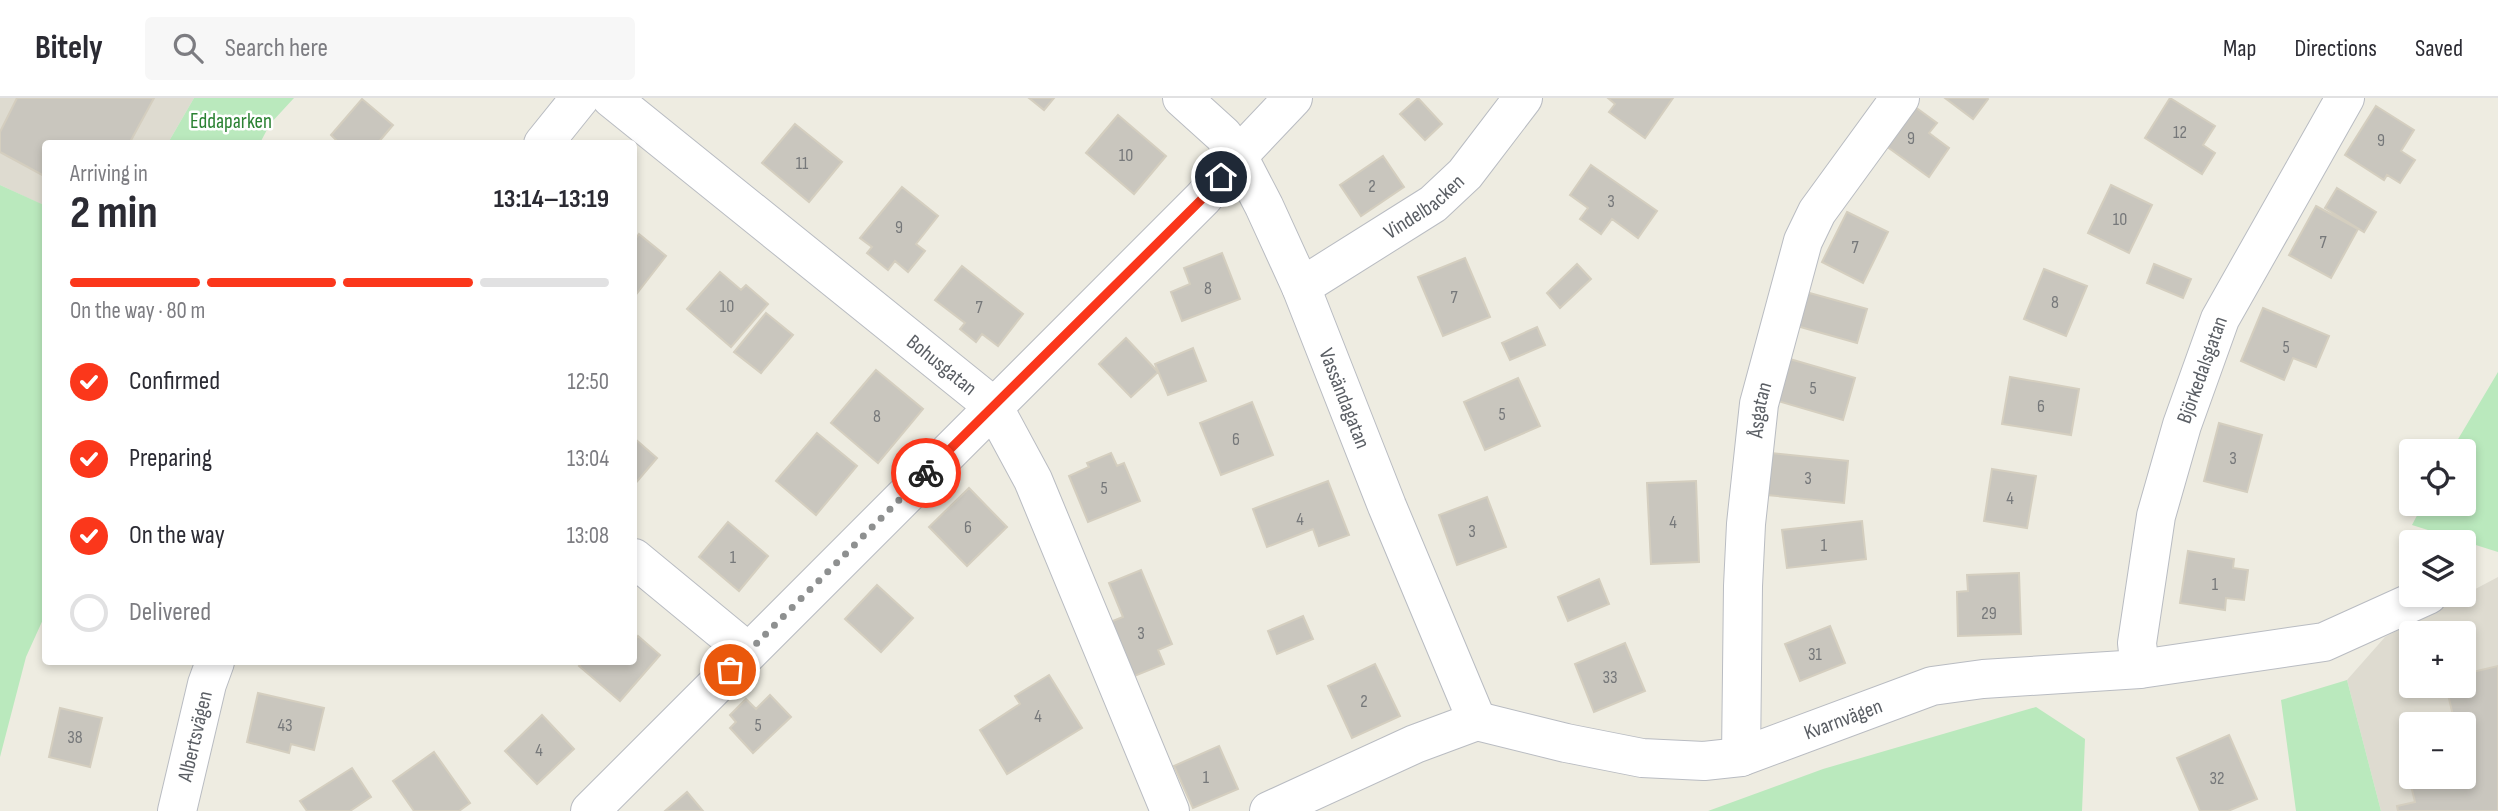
<!DOCTYPE html>
<meta charset="utf-8">
<style>
body{margin:0;font-family:"Sofia Sans Condensed",sans-serif;background:#f7f7f7;color:#2b2b33;height:100vh;display:flex;flex-direction:column;font-size:26px;white-space:nowrap}
*{box-sizing:border-box;margin:0}
p{font-size:23px;color:#7c7c81}
.icon{flex:none;width:38px;height:38px;fill:none;stroke:currentColor;stroke-width:2;stroke-linecap:round;stroke-linejoin:round}
.map{position:relative;flex:1;overflow:hidden}
.panel{position:absolute;left:42px;top:42px;width:595px;height:525px;display:flex;flex-direction:column;background:#fff;border-radius:7px;box-shadow:0 4px 10px #0003}
.panel>*{flex:none}
.fabs{position:absolute;left:2399px;top:341px;display:grid;gap:14px}
.fabs a{display:grid;place-items:center;width:77px;height:77px;border-radius:7px;background:#fff;box-shadow:0 4px 10px #0003;font-size:35px}
.pin{position:absolute;display:grid;place-items:center;width:60px;height:60px;color:#fff;margin:-30px;border:4px solid #fff;border-radius:50%;box-shadow:0 2px 7px #0007}
.courier{position:absolute;display:grid;place-items:center;width:70px;height:70px;margin:-35px;border:5px solid #fb371b;border-radius:50%;background:#fff;color:#222;box-shadow:0 2px 9px #0007}
.headline em{font-style:normal;font-weight:700}
.headline div{display:flex;flex-direction:column-reverse}
.headline{display:flex;align-items:center;justify-content:space-between;height:119px;padding:0 28px}
h1{font-size:46px;font-weight:700;line-height:52px}
.bar{display:grid;grid-template-columns:repeat(4,1fr);gap:10px 7px;align-content:center;height:84px;padding:0 28px}
.bar i{height:9px;border-radius:5px;background:#e1e1e2}
.bar .selected{background:#fb371b}
.bar p{grid-column:span 4}
ol{padding:0 28px;list-style:none}
li{display:flex;align-items:center;gap:21px;height:77px}
li p{margin-inline-start:auto}
li .icon{padding:7px;border-radius:50%;background:#fb371b;color:#fff;stroke-width:4}
li:last-child{color:#7c7c81}
li i{width:38px;height:38px;border:4px solid #e1e1e2;border-radius:50%}
header{display:flex;align-items:center;gap:42px;box-sizing:border-box;height:98px;padding:0 35px;background:#fff;border-bottom:2px solid #e1e1e2}
header strong{font-size:33px}
nav{display:flex;gap:38px;margin-inline-start:auto;font-size:24px}
.search{width:490px;height:63px;background:#f7f7f7;display:flex;align-items:center;gap:18px;box-sizing:border-box;padding:0 24px;border-radius:7px;color:#7c7c81;font-size:26px}
.map>svg:first-child{display:block}
.education{fill:#dedbd0;fill-rule:evenodd}
.green{fill:#bae9bd}
.building{fill:#c9c6be;stroke:#d4cebf;stroke-width:2}
.lines{fill:none;stroke-linecap:round;stroke-linejoin:round}
.minor-casing{stroke:#b9bcc2;stroke-width:40}
.tertiary-casing{stroke:#b9bcc2;stroke-width:40}
.minor{stroke:#fff;stroke-width:38}
.tertiary{stroke:#fff;stroke-width:38}
.done{stroke:#8e9090;stroke-width:7;stroke-dasharray:0 12.6}
.route{stroke:#fb371b;stroke-width:9}
.labels{text-anchor:middle;dominant-baseline:central;stroke-width:5;stroke-linejoin:round;paint-order:stroke}
.number-label{font-size:18px;fill:#76787a}
.park-label{font-size:21px;fill:#2b8233;stroke:#fff}
.street-label{font-size:21px;fill:#5a5e64;stroke:#fff}
</style>
<header>
<strong>Bitely</strong>
<div class="search"><svg class="icon" aria-label="search" viewBox="0 0 24 24"><circle cx="10" cy="10" r="6"/><path d="M15 15l6 6"/></svg>Search here</div>
<nav><a>Map</a><a>Directions</a><a>Saved</a></nav>
</header>
<div class="map">
<svg width="2498" height="713" viewBox="0 0 2498 713">
<rect width="100%" height="100%" fill="#eeece1"/>
<path class="education" d="M 0,0 L 194,0 L 168,45 L 46,46 L 45,108 L 0,87 Z
M 2498,479 L 2498,713 L 2381,713 L 2347,582 L 2385,539 ZM 2412,536 L 2464,536 L 2464,588 L 2412,588 ZM 2412,626 L 2464,626 L 2464,679 L 2412,679 Z"/>
<path class="green" d="M 194,0 L 294,0 L 270,26 L 260,45 L 168,45 Z
M 0,87 L 46,108 L 45,517 L 26,559 L 0,659 Z
M 2498,274 L 2498,454 L 2412,427 L 2423,406 L 2464,406 L 2464,354 L 2451,353 Z
M 2347,582 L 2381,713 L 2296,713 L 2281,602 Z
M 2036,609 L 2085,641 L 2082,713 L 1708,713 L 1823,671 Z"/>
<path class="building" d="M 17,0 L 154,0 L 129,46 L 46,46 L 46,79 L 0,54 L 0,34 Z
M 1029,0 L 1054,0 L 1044,12 Z
M 1418,0 L 1442,26 L 1425,42 L 1400,16 Z
M 1608,0 L 1673,0 L 1645,40 L 1609,14 L 1615,6 Z
M 1945,0 L 1987,0 L 1988,1 L 1973,21 Z
M 2170,0 L 2215,28 L 2203,47 L 2215,55 L 2202,76 L 2145,40 Z
M 362,1 L 393,27 L 377,46 L 340,46 L 331,37 Z
M 1911,6 L 1937,25 L 1929,35 L 1949,50 L 1929,79 L 1882,45 Z
M 2376,8 L 2414,32 L 2401,53 L 2415,62 L 2400,85 L 2387,77 L 2384,82 L 2345,57 Z
M 1118,17 L 1166,58 L 1134,96 L 1086,55 Z
M 795,26 L 842,64 L 809,104 L 762,65 Z
M 1383,58 L 1404,89 L 1361,118 L 1340,87 Z
M 1591,67 L 1657,113 L 1638,140 L 1612,121 L 1601,136 L 1580,121 L 1588,110 L 1570,97 Z
M 2111,87 L 2152,107 L 2129,155 L 2088,135 Z
M 902,89 L 938,118 L 916,146 L 925,153 L 908,174 L 895,163 L 888,172 L 867,155 L 872,149 L 860,140 Z
M 2337,90 L 2376,114 L 2364,134 L 2325,110 Z
M 2316,108 L 2358,131 L 2331,180 L 2289,157 Z
M 1847,114 L 1888,134 L 1863,185 L 1822,164 Z
M 639,136 L 666,158 L 634,199 L 634,143 Z
M 1222,155 L 1240,201 L 1182,223 L 1171,194 L 1190,186 L 1184,170 Z
M 1465,160 L 1490,219 L 1443,238 L 1418,179 Z
M 1577,166 L 1591,181 L 1560,210 L 1547,195 Z
M 2154,166 L 2191,181 L 2183,200 L 2147,185 Z
M 962,168 L 1023,216 L 998,248 L 982,236 L 976,244 L 960,231 L 965,225 L 935,202 Z
M 2044,171 L 2087,188 L 2066,238 L 2024,221 Z
M 720,174 L 741,192 L 746,187 L 768,206 L 731,249 L 687,211 Z
M 1806,194 L 1867,211 L 1857,245 L 1797,228 Z
M 2263,210 L 2329,238 L 2316,269 L 2293,260 L 2284,282 L 2241,263 Z
M 766,215 L 793,237 L 761,275 L 734,254 Z
M 1537,229 L 1545,247 L 1510,262 L 1502,245 Z
M 1126,240 L 1158,274 L 1131,299 L 1099,266 Z
M 1193,250 L 1206,283 L 1168,297 L 1155,266 Z
M 1783,259 L 1855,280 L 1843,322 L 1771,301 Z
M 876,272 L 923,311 L 878,365 L 831,325 Z
M 2010,279 L 2079,291 L 2071,337 L 2002,326 Z
M 1518,280 L 1540,328 L 1485,352 L 1464,304 Z
M 1252,304 L 1273,357 L 1221,377 L 1200,325 Z
M 2219,325 L 2262,337 L 2247,394 L 2204,383 Z
M 817,335 L 857,368 L 816,417 L 776,383 Z
M 634,340 L 657,360 L 634,387 Z
M 1111,355 L 1117,368 L 1124,365 L 1140,403 L 1088,424 L 1069,378 L 1089,369 L 1087,365 Z
M 1771,355 L 1848,363 L 1844,405 L 1767,397 Z
M 1992,371 L 2036,378 L 2027,430 L 1984,423 Z
M 1328,383 L 1349,437 L 1319,448 L 1313,431 L 1267,449 L 1253,411 Z
M 1696,383 L 1699,464 L 1651,466 L 1647,385 Z
M 969,390 L 1007,429 L 967,468 L 929,429 Z
M 1487,399 L 1506,449 L 1457,467 L 1439,417 Z
M 1862,423 L 1866,461 L 1787,470 L 1782,432 Z
M 728,424 L 768,458 L 739,493 L 699,459 Z
M 2188,453 L 2234,461 L 2233,470 L 2248,472 L 2244,502 L 2226,500 L 2225,512 L 2180,505 Z
M 1141,472 L 1172,546 L 1158,552 L 1164,566 L 1132,579 L 1110,524 L 1123,519 L 1109,485 Z
M 2019,475 L 2021,536 L 1958,538 L 1957,494 L 1968,493 L 1967,477 Z
M 1599,481 L 1609,506 L 1568,523 L 1558,499 Z
M 877,487 L 913,520 L 881,554 L 845,521 Z
M 1303,518 L 1313,541 L 1277,556 L 1268,533 Z
M 1830,528 L 1845,565 L 1800,583 L 1785,546 Z
M 638,538 L 660,557 L 620,603 L 579,568 L 583,564 L 634,564 L 634,543 Z
M 1625,545 L 1645,593 L 1594,614 L 1575,566 Z
M 1375,566 L 1400,618 L 1352,640 L 1328,588 Z
M 2498,568 L 2498,713 L 2398,713 L 2397,708 L 2415,704 L 2407,671 L 2412,670 L 2412,679 L 2464,679 L 2464,626 L 2455,626 L 2446,588 L 2464,588 L 2464,576 Z
M 1049,577 L 1082,630 L 1007,676 L 980,632 L 1020,606 L 1015,598 Z
M 258,595 L 324,610 L 314,652 L 291,646 L 289,655 L 247,644 Z
M 770,597 L 791,619 L 753,655 L 730,630 L 736,624 L 730,617 L 746,601 L 756,611 Z
M 60,610 L 102,620 L 90,669 L 49,659 Z
M 542,617 L 574,651 L 537,686 L 505,653 Z
M 2229,637 L 2257,701 L 2228,713 L 2200,713 L 2177,660 Z
M 1219,648 L 1238,691 L 1193,710 L 1174,668 Z
M 434,654 L 470,705 L 459,713 L 414,713 L 393,683 Z
M 352,670 L 371,699 L 350,713 L 307,713 L 300,703 Z
M 687,694 L 703,713 L 665,713 Z"/>
<g class="lines">
<defs>
<g id="minor">
<path id="s1" d="M 611,0 L 993,308 L 1033,382 L 1170,713"/>
<path id="s2" d="M 1182,0 L 1223,37 L 1238,58 L 1264,108 L 1301,189 L 1387,408 L 1477,623"/>
<path id="s3" d="M 1301,189 L 1433,106 L 1465,76 L 1523,0"/>
<path d="M 634,460 L 748,554"/>
<path id="s4" d="M 2140,571 L 2137,545 L 2156,418 L 2182,327 L 2220,221 L 2345,0"/>
<path id="s5" d="M 1741,659 L 1743,488 L 1746,426 L 1759,306 L 1803,143 L 1817,114 L 1900,0"/>
<path d="M 590,713 L 1203,100 L 1238,58 L 1293,0"/>
<path id="s6" d="M 1269,713 L 1415,646 L 1477,623 L 1566,645 L 1642,660 L 1704,663 L 1741,659 L 1932,588 L 1983,581 L 2140,571 L 2324,544 L 2428,497"/>
</g>
<g id="tertiary">
<path d="M 543,46 L 580,0"/>
<path id="s7" d="M 177,713 L 207,586 L 215,564"/>
</g>
</defs>
<use href="#minor" class="minor-casing"/>
<use href="#tertiary" class="tertiary-casing"/>
<use href="#minor" class="minor"/>
<use href="#tertiary" class="tertiary"/>
</g>
<g class="lines">
<path class="done" d="M 730,572 L 926,375"/>
<path class="route" d="M 926,375 L 1203,100 L 1221,79"/>
</g>
<g class="labels">
<g class="number-label">
<text x="2180" y="34">12</text>
<text x="1911" y="40">9</text>
<text x="2381" y="42">9</text>
<text x="1126" y="57">10</text>
<text x="802" y="65">11</text>
<text x="1372" y="88">2</text>
<text x="1611" y="103">3</text>
<text x="2120" y="121">10</text>
<text x="899" y="129">9</text>
<text x="2323" y="144">7</text>
<text x="1855" y="149">7</text>
<text x="1208" y="190">8</text>
<text x="1454" y="199">7</text>
<text x="2055" y="204">8</text>
<text x="727" y="208">10</text>
<text x="979" y="209">7</text>
<text x="2286" y="249">5</text>
<text x="1813" y="290">5</text>
<text x="2041" y="308">6</text>
<text x="1502" y="316">5</text>
<text x="877" y="318">8</text>
<text x="1236" y="341">6</text>
<text x="2233" y="360">3</text>
<text x="1808" y="380">3</text>
<text x="1104" y="390">5</text>
<text x="2010" y="400">4</text>
<text x="1300" y="421">4</text>
<text x="1673" y="424">4</text>
<text x="968" y="429">6</text>
<text x="1472" y="433">3</text>
<text x="1824" y="447">1</text>
<text x="733" y="459">1</text>
<text x="2215" y="486">1</text>
<text x="1989" y="515">29</text>
<text x="1141" y="535">3</text>
<text x="1815" y="556">31</text>
<text x="1610" y="579">33</text>
<text x="1364" y="603">2</text>
<text x="1038" y="618">4</text>
<text x="285" y="627">43</text>
<text x="758" y="627">5</text>
<text x="75" y="639">38</text>
<text x="539" y="652">4</text>
<text x="1206" y="679">1</text>
<text x="2217" y="680">32</text>
</g>
<g class="park-label">
<text x="231" y="23">Eddaparken</text>
</g>
<g class="street-label">
<text stroke="none"><textPath href="#s3" startOffset="147">Vindelbacken</textPath></text>
<text stroke="none"><textPath href="#s1" startOffset="425">Bohusgatan</textPath></text>
<text stroke="none"><textPath href="#s4" startOffset="308">Björkedalsgatan</textPath></text>
<text stroke="none"><textPath href="#s2" startOffset="346">Vassändagatan</textPath></text>
<text stroke="none"><textPath href="#s5" startOffset="348">Åsgatan</textPath></text>
<text stroke="none"><textPath href="#s6" startOffset="604">Kvarnvägen</textPath></text>
<text stroke="none"><textPath href="#s7" startOffset="77">Albertsvägen</textPath></text>
</g>
</g>
</svg>
<div class="fabs">
<a><svg class="icon" aria-label="locate" viewBox="0 0 24 24"><circle cx="12" cy="12" r="6"/><path d="M12 2v4M12 18v4M2 12h4M18 12h4"/></svg></a>
<a><svg class="icon" aria-label="layers" viewBox="0 0 24 24"><path d="M12 4l9 5-9 5-9-5zM3 14l9 5 9-5"/></svg></a>
<a>+</a>
<a>−</a>
</div>
<div class="pin" style="left:730px;top:572px;background:#ea580c"><svg class="icon" aria-label="bag" viewBox="0 0 24 24"><path d="M5 8h14l-1 12H6zM9 8a3 3 0 0 1 6 0"/></svg></div>
<div class="pin" style="left:1221px;top:79px;background:#1f2937"><svg class="icon" aria-label="home" viewBox="0 0 24 24"><path d="M3 11l9-7 9 7M6 9v11h12V9"/></svg></div>
<div class="courier" style="left:926px;top:375px"><svg class="icon" aria-label="bike" viewBox="0 0 24 24"><circle cx="6" cy="16" r="4"/><circle cx="18" cy="16" r="4"/><path d="M6 16l4-8h5l3 8M10 8l3 8H6M13 5h3"/></svg></div>
<section class="panel">
<div class="headline"><div><h1>2 min</h1><p>Arriving in</p></div><em>13:14–13:19</em></div>
<div class="bar"><i class="selected"></i><i class="selected"></i><i class="selected"></i><i></i><p>On the way · 80 m</p></div>
<ol>
<li><svg class="icon" aria-label="check" viewBox="0 0 24 24"><path d="M5 12l5 5 9-10"/></svg>Confirmed<p>12:50</p></li>
<li><svg class="icon" aria-label="check" viewBox="0 0 24 24"><path d="M5 12l5 5 9-10"/></svg>Preparing<p>13:04</p></li>
<li><svg class="icon" aria-label="check" viewBox="0 0 24 24"><path d="M5 12l5 5 9-10"/></svg>On the way<p>13:08</p></li>
<li><i></i>Delivered</li>
</ol>
</section>
</div>
